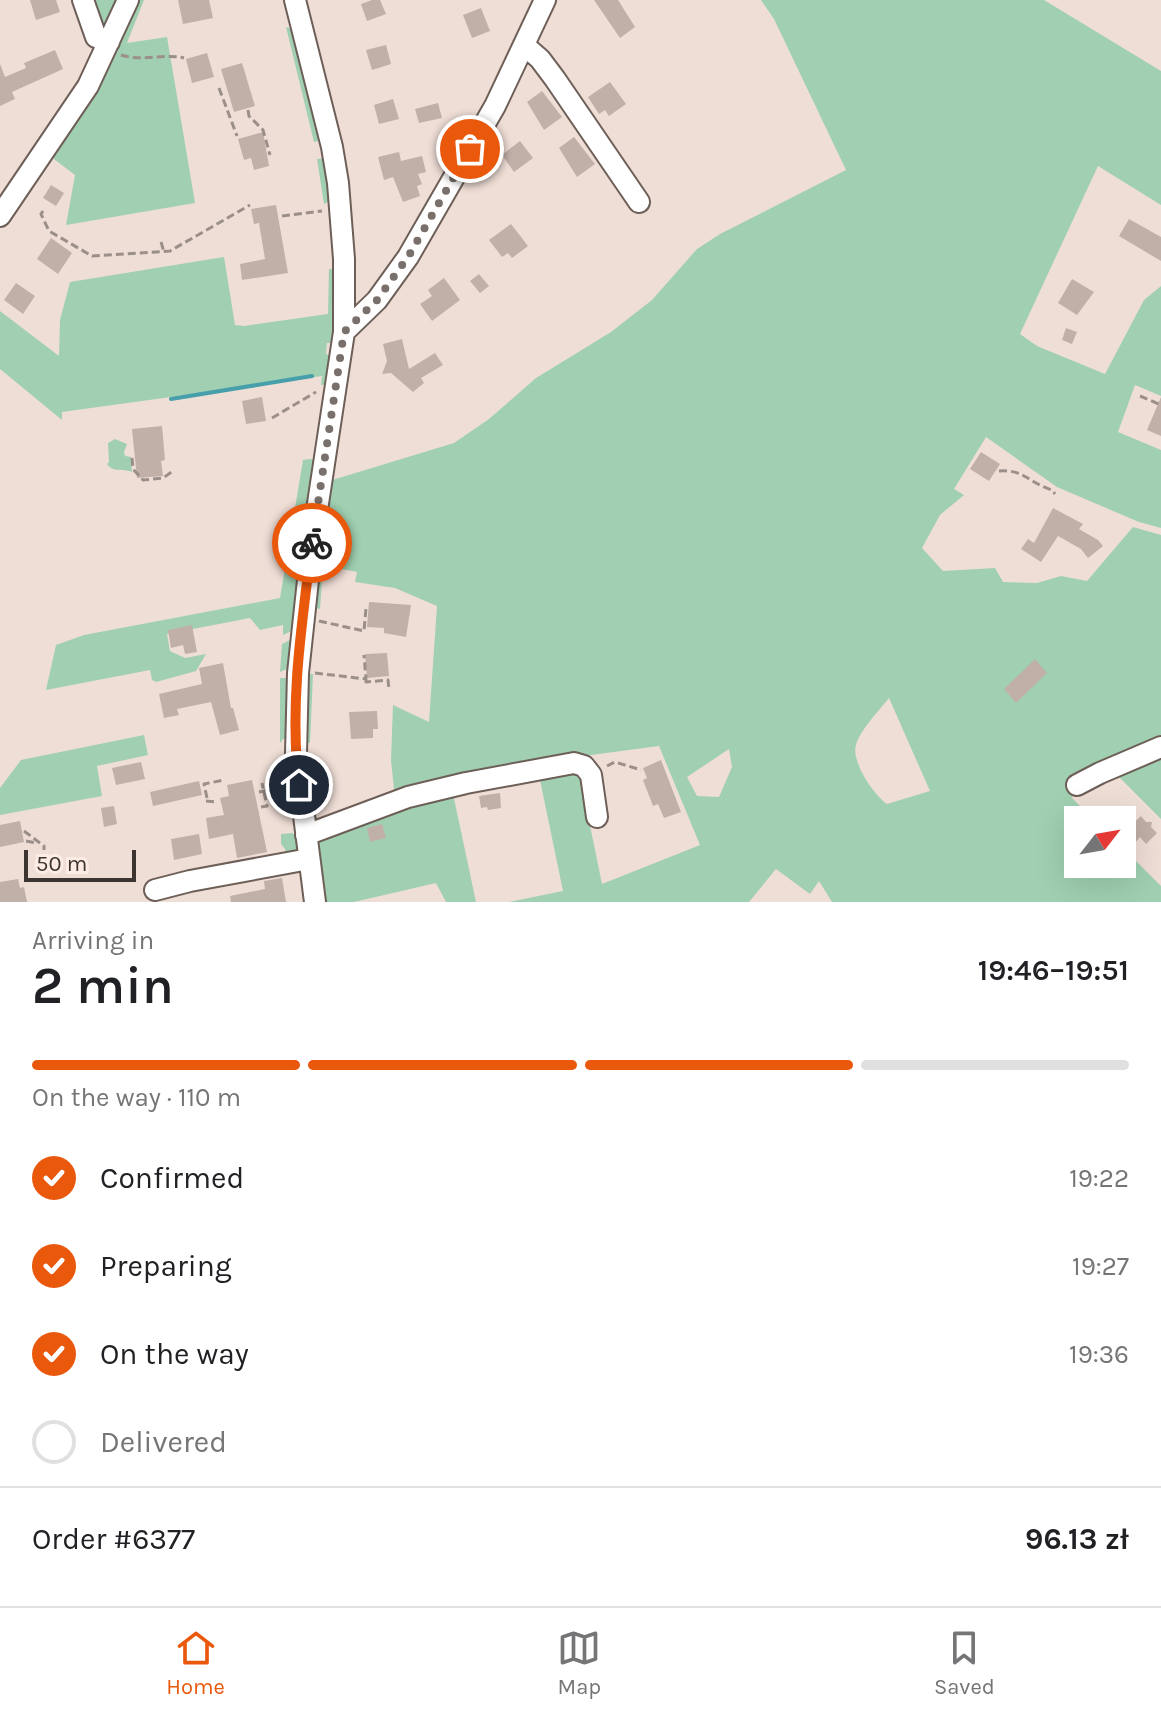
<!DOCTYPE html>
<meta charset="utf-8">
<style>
body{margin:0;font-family:Karla,sans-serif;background:#f6f6f6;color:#202124;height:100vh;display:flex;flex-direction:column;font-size:30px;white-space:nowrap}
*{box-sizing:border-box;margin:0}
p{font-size:26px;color:#757577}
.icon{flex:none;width:44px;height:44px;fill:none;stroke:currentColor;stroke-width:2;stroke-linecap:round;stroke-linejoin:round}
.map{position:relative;height:902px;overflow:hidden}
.drawer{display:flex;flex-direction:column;background:#fff;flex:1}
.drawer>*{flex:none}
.needle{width:52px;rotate:59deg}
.fabs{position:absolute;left:1064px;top:806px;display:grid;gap:16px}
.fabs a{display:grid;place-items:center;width:72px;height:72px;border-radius:0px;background:#fff;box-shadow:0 8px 32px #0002;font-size:40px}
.scale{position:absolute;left:24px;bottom:20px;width:112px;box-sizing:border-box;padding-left:8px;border:4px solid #3b3431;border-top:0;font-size:22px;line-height:28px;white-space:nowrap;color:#3b3431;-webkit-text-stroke:6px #fdece3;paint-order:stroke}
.pin{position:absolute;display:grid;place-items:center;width:68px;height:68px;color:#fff;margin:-34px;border:4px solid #fff;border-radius:50%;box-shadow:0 2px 8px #0007}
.courier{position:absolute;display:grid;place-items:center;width:80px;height:80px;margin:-40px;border:6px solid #ea580c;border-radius:50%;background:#fff;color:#222;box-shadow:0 2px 10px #0007}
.summary em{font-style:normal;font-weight:600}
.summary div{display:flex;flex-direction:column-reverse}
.summary{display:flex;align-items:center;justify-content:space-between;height:136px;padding:0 32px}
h1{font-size:52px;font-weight:600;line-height:60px}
.bar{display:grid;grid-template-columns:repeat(4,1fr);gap:12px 8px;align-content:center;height:96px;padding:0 32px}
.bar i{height:10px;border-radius:6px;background:#e0e0e0}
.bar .current{background:#ea580c}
.bar p{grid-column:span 4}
.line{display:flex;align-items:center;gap:20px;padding:0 32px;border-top:2px solid #e0e0e0}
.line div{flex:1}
ol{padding:0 32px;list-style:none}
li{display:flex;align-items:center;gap:24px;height:88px}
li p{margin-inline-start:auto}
li .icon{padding:8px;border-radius:50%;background:#ea580c;color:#fff;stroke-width:4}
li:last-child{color:#757577}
li i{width:44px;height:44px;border:4px solid #e0e0e0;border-radius:50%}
.dock{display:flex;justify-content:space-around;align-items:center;height:112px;border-top:2px solid #e0e0e0;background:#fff;font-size:22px;color:#757577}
.dock a{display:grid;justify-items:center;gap:4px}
.dock .current{color:#ea580c}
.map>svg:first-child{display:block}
.green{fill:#a0d0b1;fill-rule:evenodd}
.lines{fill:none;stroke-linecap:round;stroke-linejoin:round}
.stream{stroke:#479fab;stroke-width:4}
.building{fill:#c0b0a7}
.minor-casing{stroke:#6d5f57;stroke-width:24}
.path{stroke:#9b8f89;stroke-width:3;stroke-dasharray:8 4;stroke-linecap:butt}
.minor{stroke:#fff;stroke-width:20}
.done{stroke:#7a706b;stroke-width:8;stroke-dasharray:0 14.4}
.route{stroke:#ea580c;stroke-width:10}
</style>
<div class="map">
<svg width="1161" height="902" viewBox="0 0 1161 902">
<rect width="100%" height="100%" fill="#efded6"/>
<path class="green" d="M 93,0 L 121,0 L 105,35 Z
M 136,0 L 144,0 L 127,43 L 167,37 L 195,203 L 66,225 L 75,175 L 50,156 Z
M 761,0 L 1044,0 L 1161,71 L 1161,205 L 1098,166 L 1020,334 L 1037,346 L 1105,374 L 1144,300 L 1161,286 L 1161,396 L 1135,385 L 1118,432 L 1161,450 L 1161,528 L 1139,522 L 1057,487 L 986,437 L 954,489 L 964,495 L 940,515 L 922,548 L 943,571 L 995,568 L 1003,582 L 1037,583 L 1061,576 L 1087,581 L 1133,527 L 1161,535 L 1161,742 L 1076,782 L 1072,798 L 1094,820 L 1078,820 L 1078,864 L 1122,864 L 1122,847 L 1161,886 L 1161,902 L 832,902 L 819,881 L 810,894 L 776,869 L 749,902 L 509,902 L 563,891 L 539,775 L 452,789 L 476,902 L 446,902 L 436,883 L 354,902 L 321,902 L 314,828 L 304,764 L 311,763 L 318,829 L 395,798 L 391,760 L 393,705 L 429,722 L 437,606 L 395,588 L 355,582 L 357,572 L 323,565 L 320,609 L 313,607 L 329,481 L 454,443 L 489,419 L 536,378 L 611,332 L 652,300 L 697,249 L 720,234 L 846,170 L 774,19 ZM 889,698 L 930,791 L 887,804 C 874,795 851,762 856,745 C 859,732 880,709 889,698 ZM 659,746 L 700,845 L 602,884 L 576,757 ZM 729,749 L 732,767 L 719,797 L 697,796 L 687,777 Z
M 286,27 L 295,30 L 322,140 L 314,142 Z
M 326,158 L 333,199 L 324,204 L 317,159 Z
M 224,257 L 235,325 L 244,326 L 328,314 L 329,269 L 339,269 L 335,343 L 327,343 L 326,354 L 334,357 L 330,384 L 321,385 L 322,376 L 62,412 L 62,420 L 0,369 L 0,311 L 59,356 L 60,320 L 70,282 Z
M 115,439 L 127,444 L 124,452 L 125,456 L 131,457 L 132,472 C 123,468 113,473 107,464 L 109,462 L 108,443 Z
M 310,459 L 319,461 L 294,630 L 283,635 L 283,625 L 260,630 L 250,618 L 167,634 L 170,651 L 185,658 L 206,654 L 196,671 L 156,682 L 152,680 L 150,670 L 46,690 L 56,645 L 84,635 L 280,598 L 303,460 Z
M 292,639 L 291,667 L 280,672 L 282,644 Z
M 305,674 L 313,674 L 310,743 L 303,743 Z
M 280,678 L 288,678 L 290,739 L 283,739 L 280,743 Z
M 144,735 L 148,755 L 97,766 L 102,796 L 0,815 L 0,788 L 21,760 Z
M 1161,750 L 1161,819 L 1119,777 L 1118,770 Z
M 292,833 L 299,837 L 301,849 L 288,860 L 285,849 L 281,844 L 281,834 Z"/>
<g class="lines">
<path class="stream" d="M 171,399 L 312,376"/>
</g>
<path class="building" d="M 30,0 L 56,0 L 60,12 L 36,20 Z
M 178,0 L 209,0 L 213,18 L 183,24 Z
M 372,0 L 380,0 L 386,14 L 367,21 L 361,4 Z
M 594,0 L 618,0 L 635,27 L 620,38 Z
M 481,8 L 490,31 L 472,38 L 463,15 Z
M 386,45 L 391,64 L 372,70 L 366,50 Z
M 55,50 L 63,69 L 12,92 L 15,99 L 0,106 L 0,64 L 5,77 L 26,68 L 24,63 Z
M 207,53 L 214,77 L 192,83 L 186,59 Z
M 242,63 L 255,106 L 234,112 L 221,69 Z
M 610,82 L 626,104 L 609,116 L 605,110 L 599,114 L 588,97 Z
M 542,91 L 562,117 L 544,130 L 527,102 Z
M 393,99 L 399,119 L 379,124 L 374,105 Z
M 438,103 L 442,118 L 419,123 L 415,109 Z
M 263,132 L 269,166 L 254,170 L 251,158 L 244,160 L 238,139 Z
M 574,137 L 595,164 L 577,177 L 559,148 Z
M 520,141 L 533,158 L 514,172 L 502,155 Z
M 399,152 L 401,161 L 422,156 L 426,172 L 418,174 L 422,184 L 417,186 L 420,196 L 403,202 L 393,177 L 384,180 L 378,157 Z
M 51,185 L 64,193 L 56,206 L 43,198 Z
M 276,205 L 288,273 L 242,280 L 240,264 L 265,259 L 259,223 L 254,224 L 251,209 Z
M 1129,219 L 1161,237 L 1161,261 L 1119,236 Z
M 511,224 L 528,246 L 512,258 L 508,253 L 502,257 L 489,240 Z
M 51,238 L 72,253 L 58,274 L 37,259 Z
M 479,274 L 489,286 L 480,293 L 470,281 Z
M 444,278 L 460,300 L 432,321 L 420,304 L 432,296 L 428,290 Z
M 1072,279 L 1094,292 L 1077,315 L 1058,303 Z
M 16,283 L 35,296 L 23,314 L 4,300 Z
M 1066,328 L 1077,332 L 1072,344 L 1062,340 Z
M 402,339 L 409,369 L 435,353 L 443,365 L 421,378 L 424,383 L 413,392 L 391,373 L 382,374 L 387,361 L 383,344 Z
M 262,397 L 266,421 L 246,424 L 242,401 Z
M 1161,397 L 1161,436 L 1147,430 Z
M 162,426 L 165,460 L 161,461 L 163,476 L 137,478 L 132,429 Z
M 981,452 L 1000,464 L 989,481 L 970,469 Z
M 1053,508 L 1083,524 L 1079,529 L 1098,540 L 1103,546 L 1088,558 L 1081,549 L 1058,536 L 1041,562 L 1021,549 L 1028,539 L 1034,543 Z
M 369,602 L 411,605 L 406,637 L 384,633 L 384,628 L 367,627 Z
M 192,625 L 197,652 L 185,654 L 183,645 L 171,648 L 168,630 Z
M 387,653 L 389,676 L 367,678 L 365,654 Z
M 1035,659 L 1047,673 L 1016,703 L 1004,689 Z
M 223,663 L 231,708 L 233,708 L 239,730 L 220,735 L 211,702 L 177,709 L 179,715 L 164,718 L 159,694 L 202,684 L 199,668 Z
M 377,711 L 378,729 L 373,729 L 373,738 L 351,739 L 349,712 Z
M 661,760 L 681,812 L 664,818 L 658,804 L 653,806 L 643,780 L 647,778 L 643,768 Z
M 141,762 L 145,779 L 116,785 L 112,768 Z
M 252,780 L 267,852 L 237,858 L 233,834 L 209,839 L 206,818 L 224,815 L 220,798 L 229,796 L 227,785 Z
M 199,781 L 202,795 L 153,806 L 150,792 Z
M 500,793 L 501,808 L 488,810 L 487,807 L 481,808 L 479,796 Z
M 114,806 L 117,824 L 104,827 L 101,808 Z
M 1141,816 L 1146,822 L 1152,822 L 1151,827 L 1157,833 L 1146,844 L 1140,837 L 1135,843 L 1124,832 Z
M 20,821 L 24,842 L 0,847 L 0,825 Z
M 382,824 L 386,838 L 370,842 L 367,828 Z
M 199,834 L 202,854 L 174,860 L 171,839 Z
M 282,878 L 286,902 L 231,902 L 230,896 L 265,889 L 264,881 Z
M 18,879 L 20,888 L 24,887 L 27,902 L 0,902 L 0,882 Z"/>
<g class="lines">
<defs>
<path id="minor" d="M 83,0 L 96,37 L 109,42
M 295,0 L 332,147 L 338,183 L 344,259 L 344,332 L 312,543 L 298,673 L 296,753 L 315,902
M 525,46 L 540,59 L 555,79 L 639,202
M 0,216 L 88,86 L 128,0
M 344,332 L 377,300 L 408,257 L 495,106 L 545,0
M 1077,785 L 1100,773 L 1161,747
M 306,835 L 408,797 L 466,783 L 574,763 L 584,766 L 591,775 L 597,817
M 155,890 L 190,881 L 309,859"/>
</defs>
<use href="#minor" class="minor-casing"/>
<path class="path" d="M 121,55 C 143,62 163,53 184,58
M 219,88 L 237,136
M 248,110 L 249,116 L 263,130 L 270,155
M 43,211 L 41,214 L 49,231 L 92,256 L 170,251 L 250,205
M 282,216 L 322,211
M 161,242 L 164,252
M 1140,396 L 1161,405
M 272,418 L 316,392
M 132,458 L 133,469 L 143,480 L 163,478 L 173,471
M 999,471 C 1024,469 1029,483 1052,490 L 1055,494
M 319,621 L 364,631 L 366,608
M 315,673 L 366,679 L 364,655
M 366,679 L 366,682 L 388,680 L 389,689
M 607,766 L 615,762 L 641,770
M 259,792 L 283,787
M 207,798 L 204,784 L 224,780
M 206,801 L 218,802
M 261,807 L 267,806 L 262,783
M 24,831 L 44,846 L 44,850
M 26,841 L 36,843"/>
<use href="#minor" class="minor"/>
</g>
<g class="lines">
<path class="done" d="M 312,543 L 344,332 L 377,300 L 408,257 L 470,149"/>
<path class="route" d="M 299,785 C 289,705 302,622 312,543"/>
</g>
</svg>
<div class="fabs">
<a><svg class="needle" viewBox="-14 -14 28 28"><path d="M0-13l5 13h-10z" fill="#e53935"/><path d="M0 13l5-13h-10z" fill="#757577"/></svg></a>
</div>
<div class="scale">50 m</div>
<div class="pin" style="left:470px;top:149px;background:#ea580c"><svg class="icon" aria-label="bag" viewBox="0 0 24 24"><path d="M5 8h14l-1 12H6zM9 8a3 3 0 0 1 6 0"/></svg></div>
<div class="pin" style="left:299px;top:785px;background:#1f2937"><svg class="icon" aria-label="home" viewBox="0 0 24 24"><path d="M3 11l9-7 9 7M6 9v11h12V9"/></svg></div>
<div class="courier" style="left:312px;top:543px"><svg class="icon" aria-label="bike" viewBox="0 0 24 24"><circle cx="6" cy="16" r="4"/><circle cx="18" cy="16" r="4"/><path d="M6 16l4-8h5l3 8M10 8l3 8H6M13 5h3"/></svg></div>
</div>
<section class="drawer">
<div class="summary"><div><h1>2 min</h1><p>Arriving in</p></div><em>19:46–19:51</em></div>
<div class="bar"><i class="current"></i><i class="current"></i><i class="current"></i><i></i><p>On the way · 110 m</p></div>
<ol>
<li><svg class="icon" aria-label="check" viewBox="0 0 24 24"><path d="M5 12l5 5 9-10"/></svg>Confirmed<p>19:22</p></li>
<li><svg class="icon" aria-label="check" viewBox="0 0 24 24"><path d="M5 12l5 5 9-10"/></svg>Preparing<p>19:27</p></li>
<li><svg class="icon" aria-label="check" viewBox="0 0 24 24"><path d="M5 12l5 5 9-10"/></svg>On the way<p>19:36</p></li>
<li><i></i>Delivered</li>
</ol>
<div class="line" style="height:104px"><div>Order #6377</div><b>96.13 zł</b></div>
</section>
<nav class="dock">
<a class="current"><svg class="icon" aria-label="home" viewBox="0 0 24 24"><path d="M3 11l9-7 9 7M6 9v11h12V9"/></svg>Home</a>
<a><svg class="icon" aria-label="map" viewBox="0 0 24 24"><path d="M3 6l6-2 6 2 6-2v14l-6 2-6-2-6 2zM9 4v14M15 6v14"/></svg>Map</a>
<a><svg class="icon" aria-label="saved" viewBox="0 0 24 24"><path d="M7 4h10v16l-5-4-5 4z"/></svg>Saved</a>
</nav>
